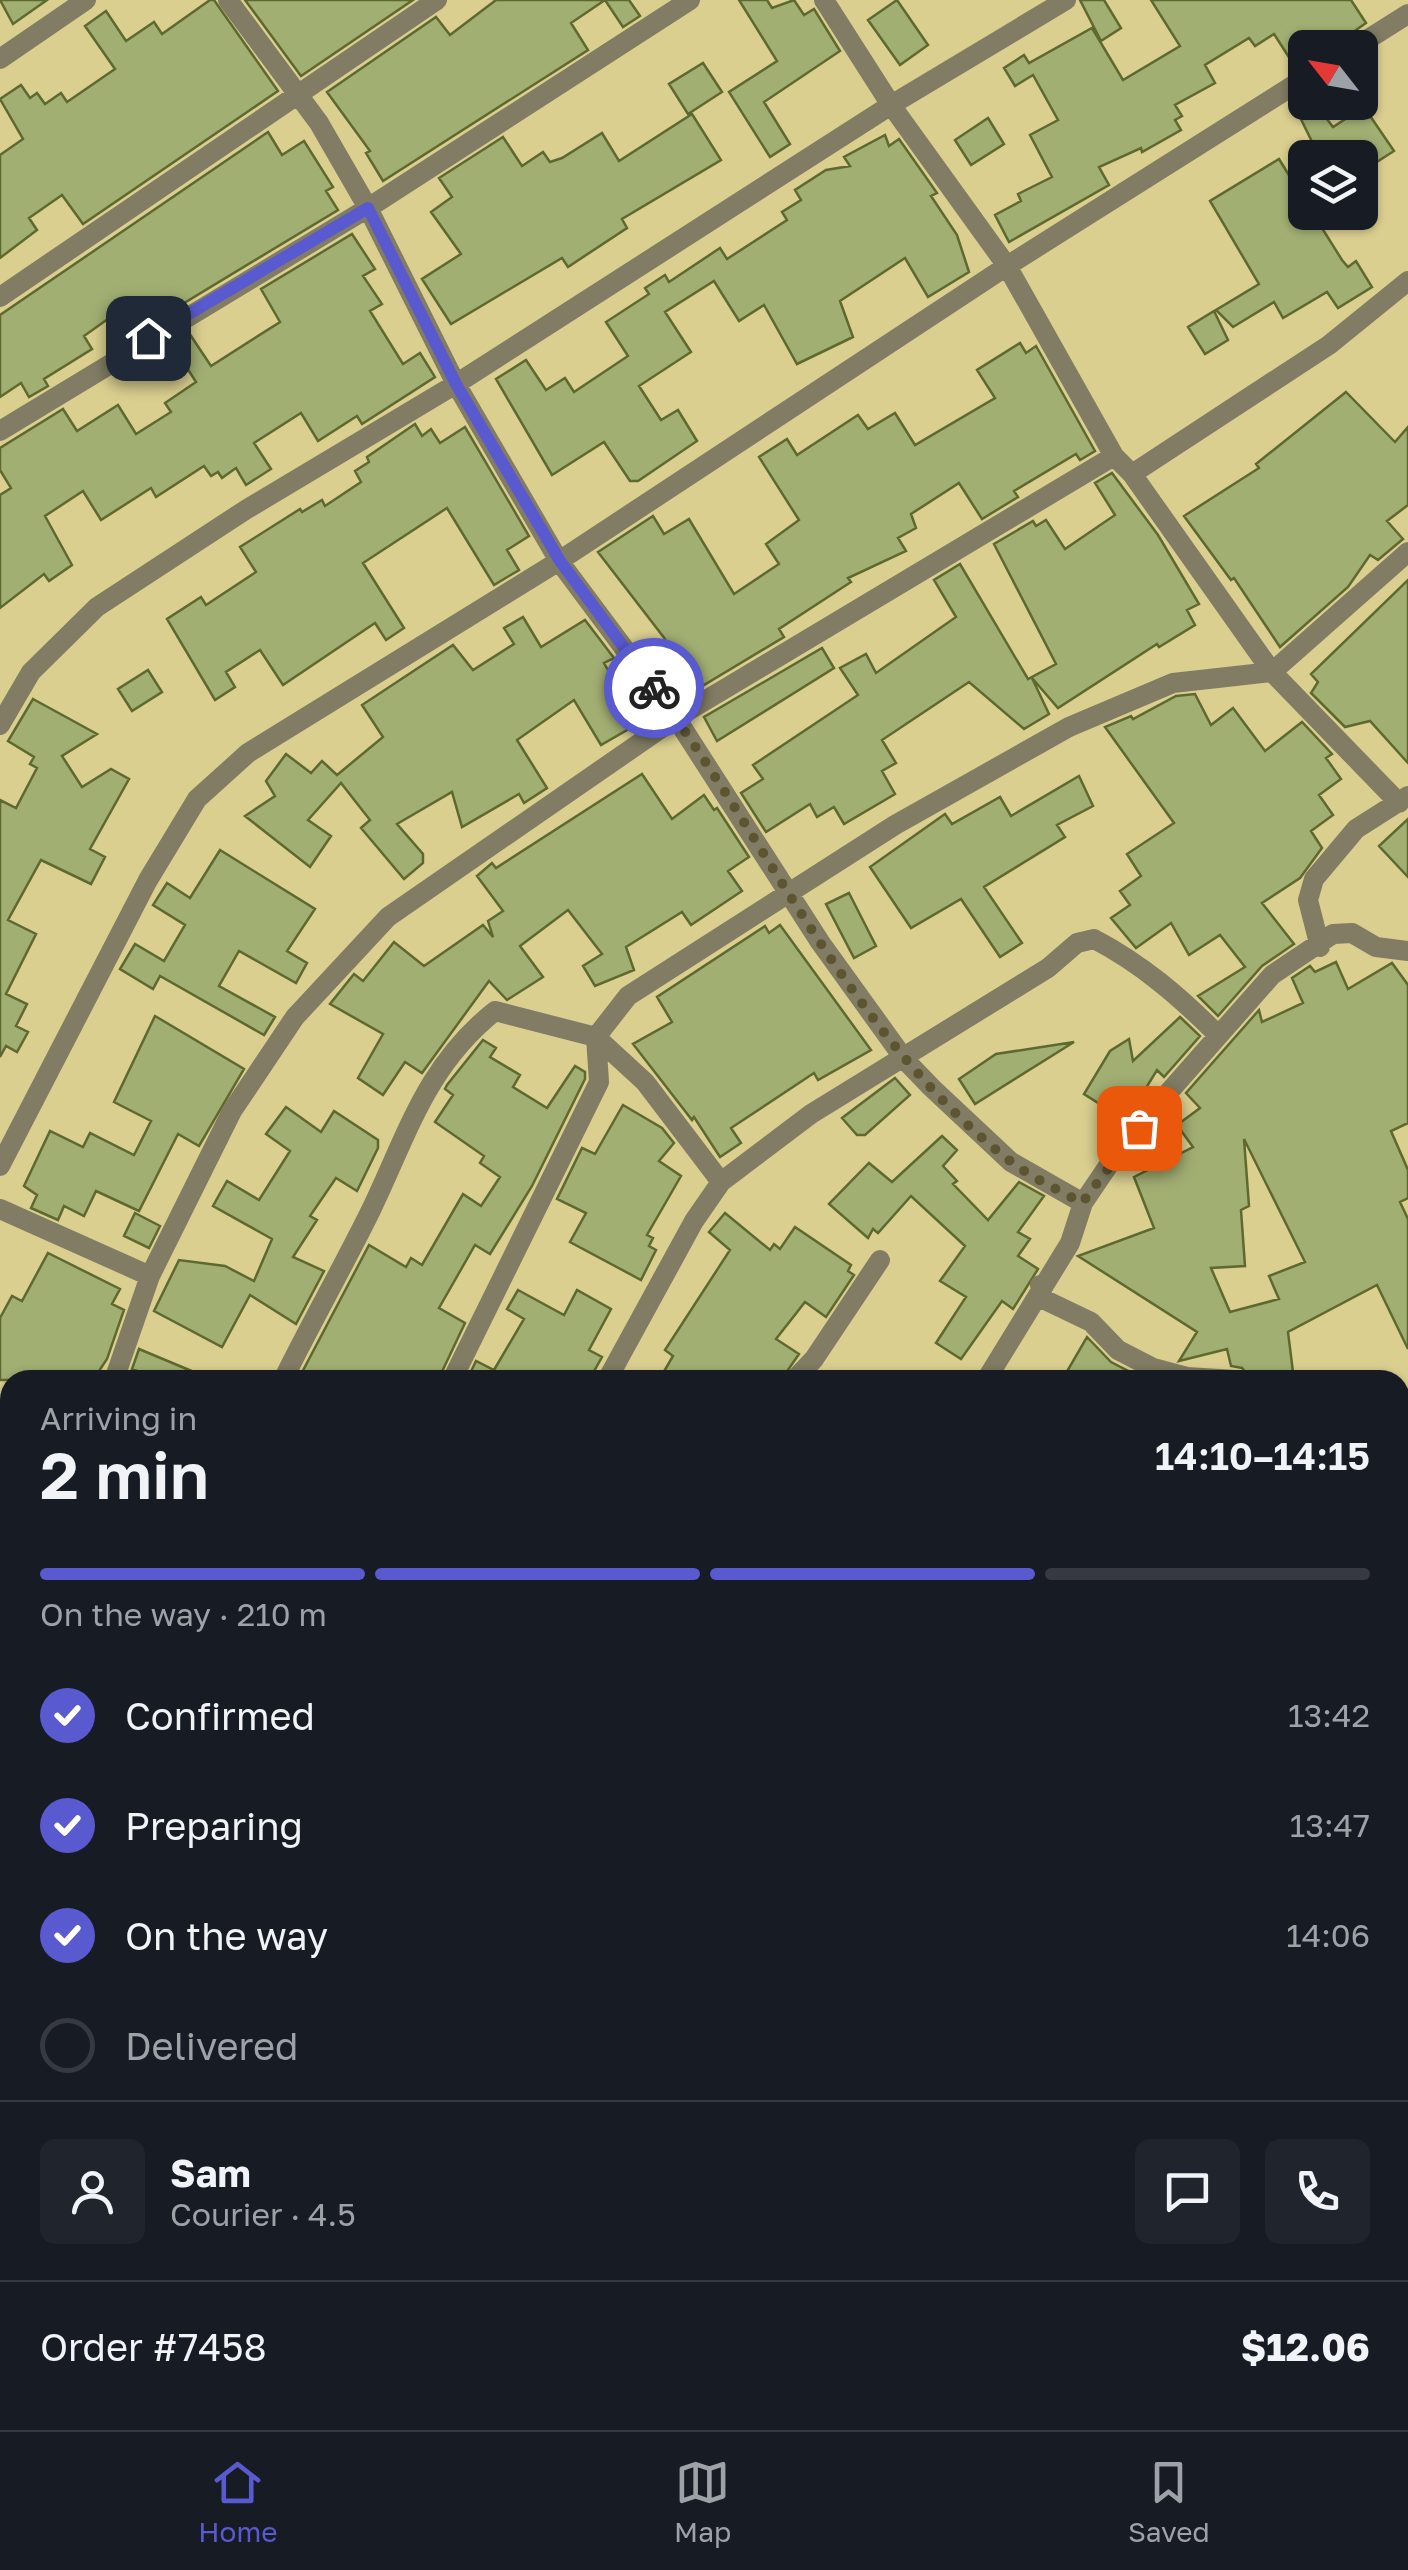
<!DOCTYPE html>
<meta charset="utf-8">
<style>
body{margin:0;font-family:"Golos Text",sans-serif;background:#20242c;color:#f1f3f6;height:100vh;display:flex;flex-direction:column;font-size:38px;white-space:nowrap}
*{box-sizing:border-box;margin:0}
p{font-size:32px;color:#9ea1a6}
.icon{flex:none;width:55px;height:55px;fill:none;stroke:currentColor;stroke-width:2;stroke-linecap:round;stroke-linejoin:round}
.map{position:relative;flex:1;overflow:hidden}
.details{position:absolute;left:0px;top:1370px;width:1410px;height:1060px;display:flex;flex-direction:column;background:#171b24;border-radius:30px 30px 0 0;box-shadow:0 2px 8px #0004}
.details>*{flex:none}
.needle{width:65px;rotate:301deg}
.tools{position:absolute;left:1288px;top:30px;display:grid;gap:20px}
.tools a{display:grid;place-items:center;width:90px;height:90px;border-radius:15px;background:#171b24;box-shadow:0 2px 8px #0004;font-size:50px}
.pin{position:absolute;display:grid;place-items:center;width:85px;height:85px;color:#fff;margin:-42px;border-radius:20px;box-shadow:0 5px 15px #0006}
.courier{position:absolute;display:grid;place-items:center;width:100px;height:100px;margin:-50px;border:8px solid #5959d0;border-radius:50%;background:#fff;color:#222;box-shadow:0 2px 12px #0007}
.summary em{font-style:normal;font-weight:600}
.summary div{display:flex;flex-direction:column-reverse}
.summary{display:flex;align-items:center;justify-content:space-between;height:170px;padding:0 40px}
h1{font-size:65px;font-weight:600;line-height:75px}
.bar{display:grid;grid-template-columns:repeat(4,1fr);gap:15px 10px;align-content:center;height:120px;padding:0 40px}
.bar i{height:12px;border-radius:8px;background:#363941}
.bar .current{background:#5959d0}
.bar p{grid-column:span 4}
.line{display:flex;align-items:center;gap:25px;padding:0 40px;border-top:2px solid #363941}
.line div{flex:1}
.round{display:grid;place-items:center;flex:none;width:105px;height:105px;border-radius:15px;background:#20242c}
ol{padding:0 40px;list-style:none}
li{display:flex;align-items:center;gap:30px;height:110px}
li p{margin-inline-start:auto}
li .icon{padding:10px;border-radius:50%;background:#5959d0;color:#fff;stroke-width:4}
li:last-child{color:#9ea1a6}
li i{width:55px;height:55px;border:5px solid #363941;border-radius:50%}
.dock{display:flex;justify-content:space-around;align-items:center;height:140px;border-top:2px solid #363941;background:#171b24;font-size:28px;color:#9ea1a6}
.dock a{display:grid;justify-items:center;gap:5px}
.dock .current{color:#5959d0}
.map>svg:first-child{display:block}
.building{fill:#a2af73;stroke:#5e692f;stroke-width:2.5;fill-rule:evenodd}
.lines{fill:none;stroke-linecap:round;stroke-linejoin:round}
.minor{stroke:#817c63;stroke-width:20}
.done{stroke:#5d5532;stroke-width:10;stroke-dasharray:0 18}
.route{stroke:#5959d0;stroke-width:12}
</style>
<div class="map">
<svg width="1408" height="2430" viewBox="0 0 1408 2430">
<rect width="100%" height="100%" fill="#dbcf90"/>
<path class="building" d="M 0,0 L 47,0 L 13,24 Z
M 210,0 L 214,0 L 278,91 L 83,224 L 62,195 L 29,218 L 37,230 L 0,258 L 0,155 L 23,139 L 0,99 L 21,85 L 30,98 L 37,93 L 45,104 L 61,93 L 67,102 L 115,69 L 85,26 L 106,11 L 126,41 L 154,22 L 162,34 Z
M 245,0 L 413,0 L 301,76 Z
M 496,0 L 629,0 L 640,16 L 623,27 L 605,0 L 571,23 L 588,50 L 383,181 L 366,153 L 370,151 L 327,92 L 436,17 L 450,35 Z
M 739,0 L 767,0 L 772,8 L 794,0 L 804,15 L 814,9 L 840,51 L 764,102 L 790,144 L 770,157 L 729,92 L 777,61 Z
M 897,0 L 928,45 L 900,65 L 868,20 Z
M 1080,0 L 1104,0 L 1121,28 L 1101,41 Z
M 1151,0 L 1351,0 L 1366,23 L 1346,37 L 1340,48 L 1305,48 L 1305,63 L 1296,68 L 1274,34 L 1255,46 L 1249,38 L 1205,65 L 1215,83 L 1175,105 L 1182,116 L 1175,120 L 1181,130 L 1142,152 L 1141,148 L 1099,167 L 1109,185 L 1009,242 L 995,215 L 1021,201 L 1018,194 L 1052,177 L 1030,135 L 1058,120 L 1033,75 L 1015,86 L 1004,68 L 1024,55 L 1029,63 L 1092,28 L 1123,80 L 1180,46 Z
M 703,63 L 722,92 L 688,114 L 669,84 Z
M 1308,102 L 1314,102 L 1333,127 L 1364,107 L 1394,151 L 1372,165 L 1367,158 L 1320,158 L 1296,109 Z
M 692,114 L 721,160 L 622,219 L 627,228 L 568,267 L 562,258 L 451,324 L 422,279 L 461,254 L 431,212 L 452,197 L 439,178 L 503,137 L 522,166 L 543,152 L 550,162 L 562,158 L 602,133 L 619,161 Z
M 988,118 L 1004,144 L 971,165 L 955,140 Z
M 268,132 L 282,155 L 304,141 L 333,187 L 326,191 L 338,210 L 156,320 L 148,323 L 133,301 L 84,336 L 92,349 L 44,379 L 48,386 L 29,397 L 21,383 L 0,397 L 0,315 Z
M 885,135 L 889,146 L 899,139 L 937,193 L 931,196 L 957,235 L 969,272 L 928,297 L 905,258 L 840,301 L 853,337 L 797,364 L 764,305 L 739,321 L 714,281 L 665,312 L 691,352 L 639,386 L 661,420 L 678,410 L 697,441 L 638,481 L 630,481 L 604,442 L 552,475 L 496,379 L 526,360 L 546,390 L 565,378 L 574,392 L 628,356 L 606,322 L 649,294 L 645,288 L 665,275 L 669,282 L 720,248 L 727,259 L 787,220 L 782,212 L 801,200 L 795,190 L 826,170 L 850,166 L 844,157 Z
M 1279,159 L 1305,201 L 1305,212 L 1312,212 L 1342,260 L 1348,267 L 1356,261 L 1372,287 L 1338,308 L 1327,292 L 1283,318 L 1274,302 L 1233,327 L 1216,310 L 1259,284 L 1210,201 Z
M 352,234 L 375,269 L 363,276 L 382,304 L 370,311 L 403,364 L 420,353 L 435,377 L 362,424 L 357,416 L 318,441 L 301,413 L 254,443 L 271,469 L 246,485 L 236,468 L 222,478 L 218,472 L 211,476 L 204,466 L 156,497 L 151,488 L 101,520 L 83,491 L 45,516 L 72,565 L 49,581 L 44,574 L 0,608 L 0,495 L 11,488 L 0,470 L 0,448 L 63,409 L 77,431 L 118,405 L 136,434 L 171,412 L 165,403 L 196,382 L 171,343 L 189,333 L 211,366 L 280,322 L 261,289 Z
M 1214,311 L 1228,340 L 1205,354 L 1188,327 Z
M 1020,343 L 1026,353 L 1036,346 L 1095,451 L 1080,460 L 1076,454 L 1014,491 L 1018,497 L 982,519 L 959,483 L 911,514 L 916,528 L 898,538 L 906,551 L 848,578 L 851,582 L 779,629 L 784,637 L 689,694 L 657,644 L 665,639 L 598,552 L 653,516 L 664,534 L 689,519 L 734,594 L 779,564 L 766,544 L 799,520 L 759,457 L 787,439 L 797,455 L 858,415 L 868,429 L 895,413 L 915,445 L 995,398 L 977,370 Z
M 1346,392 L 1395,442 L 1408,427 L 1408,505 L 1387,521 L 1403,539 L 1378,560 L 1370,555 L 1348,587 L 1280,647 L 1234,578 L 1231,580 L 1184,516 L 1259,468 L 1256,464 Z
M 415,424 L 422,436 L 431,429 L 440,443 L 465,427 L 529,536 L 507,550 L 519,570 L 494,585 L 447,508 L 363,563 L 404,628 L 386,640 L 375,623 L 283,685 L 260,650 L 226,672 L 235,687 L 215,700 L 167,619 L 201,597 L 206,605 L 256,572 L 240,547 L 300,509 L 302,512 L 322,500 L 325,506 L 361,482 L 355,471 L 369,462 L 367,457 Z
M 1112,473 L 1158,535 L 1199,604 L 1187,610 L 1195,625 L 1159,647 L 1157,644 L 1058,708 L 1032,678 L 1049,714 L 1024,729 L 969,682 L 882,740 L 896,763 L 882,771 L 895,794 L 844,824 L 834,807 L 817,817 L 810,804 L 766,832 L 741,793 L 763,779 L 753,765 L 858,695 L 840,668 L 866,654 L 876,673 L 956,617 L 934,580 L 960,564 L 1028,679 L 1056,664 L 994,544 L 1033,521 L 1036,526 L 1046,520 L 1065,549 L 1115,515 L 1095,483 Z
M 1408,580 L 1408,763 L 1370,721 L 1345,727 L 1311,693 L 1318,682 L 1311,674 Z
M 523,617 L 541,647 L 585,620 L 614,658 L 604,663 L 624,698 L 638,691 L 653,715 L 601,745 L 574,700 L 517,740 L 547,788 L 524,803 L 519,794 L 462,827 L 452,792 L 397,824 L 423,854 L 423,863 L 404,879 L 361,828 L 370,820 L 341,783 L 308,820 L 331,836 L 310,867 L 245,816 L 275,796 L 266,781 L 286,754 L 311,773 L 322,761 L 337,775 L 383,737 L 362,705 L 453,645 L 473,670 L 514,644 L 504,628 Z
M 822,648 L 834,668 L 717,741 L 704,717 Z
M 148,670 L 162,692 L 132,711 L 118,689 Z
M 1195,694 L 1211,725 L 1233,708 L 1265,751 L 1302,722 L 1332,754 L 1326,758 L 1341,779 L 1319,795 L 1333,815 L 1311,831 L 1322,848 L 1300,878 L 1262,903 L 1294,944 L 1262,966 L 1218,1016 L 1198,996 L 1245,967 L 1220,935 L 1189,955 L 1171,923 L 1136,948 L 1111,918 L 1130,905 L 1120,891 L 1141,876 L 1127,854 L 1174,823 L 1105,727 L 1131,716 L 1133,719 L 1176,696 Z
M 33,699 L 97,734 L 62,756 L 82,787 L 111,769 L 129,779 L 90,849 L 105,857 L 91,884 L 41,860 L 8,920 L 36,934 L 6,994 L 27,1004 L 16,1026 L 28,1032 L 17,1052 L 6,1046 L 0,1057 L 0,800 L 16,808 L 37,768 L 30,764 L 34,757 L 8,741 Z
M 642,774 L 672,819 L 704,795 L 714,810 L 717,808 L 749,857 L 728,871 L 742,891 L 691,925 L 682,912 L 626,947 L 634,970 L 595,986 L 583,966 L 602,954 L 568,910 L 520,946 L 543,977 L 507,1000 L 489,981 L 422,1073 L 405,1062 L 383,1095 L 358,1078 L 383,1034 L 330,1004 L 354,974 L 363,981 L 394,942 L 424,966 L 483,925 L 493,937 L 488,921 L 503,911 L 477,876 L 492,863 L 496,868 Z
M 1079,776 L 1093,806 L 1057,825 L 1065,837 L 984,887 L 1022,943 L 1000,957 L 961,899 L 911,928 L 870,867 L 945,814 L 952,824 L 1000,797 L 1011,816 Z
M 1408,819 L 1408,877 L 1379,846 Z
M 220,850 L 315,909 L 287,951 L 307,963 L 296,983 L 239,951 L 219,986 L 275,1017 L 264,1035 L 160,976 L 153,989 L 120,969 L 135,944 L 164,961 L 185,925 L 153,905 L 167,883 L 190,898 Z
M 849,893 L 876,946 L 854,958 L 826,904 Z
M 780,925 L 871,1050 L 818,1080 L 814,1073 L 731,1128 L 741,1143 L 720,1157 L 694,1117 L 692,1120 L 633,1044 L 672,1022 L 657,997 L 765,926 L 769,933 Z
M 1336,962 L 1348,989 L 1392,963 L 1408,985 L 1408,1123 L 1391,1131 L 1408,1170 L 1408,1198 L 1400,1202 L 1408,1219 L 1408,1349 L 1377,1285 L 1288,1332 L 1294,1380 L 1248,1376 L 1242,1368 L 1231,1366 L 1227,1349 L 1179,1361 L 1197,1332 L 1078,1256 L 1154,1228 L 1134,1177 L 1193,1147 L 1177,1125 L 1200,1108 L 1186,1093 L 1259,1010 L 1262,1022 L 1303,1003 L 1292,978 L 1310,966 L 1315,972 ZM 1244,1139 L 1305,1262 L 1269,1276 L 1279,1299 L 1230,1312 L 1211,1268 L 1245,1266 L 1241,1210 L 1249,1206 Z
M 155,1016 L 244,1069 L 199,1146 L 178,1134 L 139,1211 L 96,1191 L 84,1216 L 64,1206 L 58,1220 L 31,1208 L 37,1195 L 24,1186 L 50,1131 L 83,1147 L 90,1133 L 134,1155 L 151,1121 L 114,1102 Z
M 1180,1017 L 1200,1036 L 1164,1077 L 1157,1070 L 1130,1114 L 1121,1109 L 1117,1115 L 1084,1094 L 1110,1051 L 1129,1039 L 1133,1061 Z
M 483,1040 L 496,1048 L 490,1057 L 520,1075 L 513,1087 L 547,1108 L 575,1066 L 585,1072 L 585,1079 L 532,1186 L 490,1254 L 475,1245 L 439,1308 L 465,1323 L 438,1380 L 298,1380 L 369,1245 L 406,1267 L 411,1258 L 422,1265 L 463,1194 L 481,1206 L 500,1177 L 480,1163 L 484,1156 L 435,1122 L 453,1095 L 445,1089 L 447,1085 Z
M 1074,1042 L 975,1104 L 959,1079 L 996,1054 Z
M 895,1078 L 910,1095 L 865,1135 L 857,1135 L 842,1118 Z
M 623,1105 L 662,1128 L 674,1143 L 659,1161 L 681,1176 L 647,1235 L 653,1238 L 649,1246 L 656,1250 L 641,1280 L 570,1242 L 586,1213 L 557,1199 L 582,1148 L 595,1154 Z
M 286,1107 L 321,1132 L 334,1111 L 378,1140 L 378,1148 L 357,1191 L 336,1178 L 310,1216 L 317,1220 L 293,1257 L 324,1271 L 296,1324 L 250,1295 L 222,1347 L 154,1311 L 179,1260 L 225,1266 L 254,1281 L 272,1239 L 213,1206 L 227,1181 L 259,1200 L 290,1151 L 266,1134 Z
M 942,1136 L 957,1150 L 943,1166 L 957,1181 L 953,1184 L 988,1220 L 1019,1182 L 1044,1196 L 1018,1232 L 1030,1239 L 1018,1256 L 1038,1269 L 1013,1309 L 1002,1301 L 961,1359 L 936,1343 L 966,1297 L 940,1281 L 965,1246 L 911,1196 L 878,1233 L 873,1229 L 868,1238 L 829,1204 L 869,1163 L 892,1182 Z
M 135,1213 L 160,1226 L 149,1248 L 124,1236 Z
M 725,1213 L 770,1250 L 774,1244 L 780,1249 L 795,1227 L 851,1265 L 848,1271 L 854,1275 L 826,1317 L 805,1302 L 776,1339 L 799,1354 L 781,1380 L 659,1380 L 673,1356 L 665,1350 L 730,1250 L 709,1232 Z
M 48,1253 L 120,1289 L 112,1304 L 124,1310 L 107,1359 L 93,1380 L 0,1380 L 0,1318 L 12,1296 L 22,1301 Z
M 518,1290 L 564,1315 L 577,1290 L 611,1309 L 589,1350 L 602,1357 L 589,1380 L 467,1380 L 476,1361 L 494,1370 L 524,1319 L 507,1309 Z
M 1087,1337 L 1111,1362 L 1146,1380 L 1062,1380 Z
M 139,1349 L 213,1380 L 159,1380 L 132,1369 Z"/>
<g class="lines">
<path class="minor" d="M 228,0 L 319,123 L 368,208 L 456,384 L 559,561 L 676,718 L 820,942 L 905,1060 L 932,1088 L 1011,1162 L 1083,1203
M 1354,48 L 1408,14
M 0,59 L 86,0
M 0,297 L 437,0
M 0,431 L 368,208 L 690,0
M 1132,474 L 1329,345 L 1408,281
M 0,725 L 31,672 L 97,607 L 247,509 L 456,384 L 891,105 L 1066,0
M 1399,803 L 1272,672 L 1408,552
M 1320,947 L 1308,900 L 1314,879 L 1356,829 L 1408,796
M 0,1166 L 148,880 L 197,799 L 248,753 L 559,561 L 1007,266 L 1305,78
M 0,1209 L 150,1276
M 1040,1285 L 1043,1299 L 1091,1322 L 1118,1350 L 1153,1368 L 1187,1377 L 1235,1380
M 114,1380 L 150,1276 L 232,1111 L 295,1017 L 388,917 L 676,718 L 1114,456
M 283,1380 C 311,1323 343,1267 371,1210 C 408,1133 426,1066 495,1011 L 596,1037 L 645,1082 L 721,1182
M 452,1380 L 599,1082 L 596,1037 L 628,996 L 895,825 L 1069,727 L 1173,683 L 1272,672 L 1132,474 L 1114,456 L 1007,266 L 891,105 L 824,0
M 607,1380 L 694,1221 L 721,1182 L 811,1114 L 1048,968 L 1077,943 L 1094,939 C 1142,964 1180,997 1218,1035
M 794,1380 L 814,1359 L 880,1260
M 986,1380 L 1070,1243 L 1083,1203 L 1123,1144 L 1272,975 L 1333,934 L 1352,933 L 1376,947 L 1408,951
M 1400,1446 L 1408,1447
M 0,1584 L 10,1564
M 1400,1723 L 1408,1726
M 1400,1901 L 1408,1897
M 0,1903 L 10,1885
M 0,1923 L 10,1929
M 1400,2054 L 1408,2051
M 0,2287 L 10,2278
M 704,2420 L 715,2430
M 1245,2420 L 1251,2430
M 108,2430 L 113,2420
M 299,2430 L 302,2420
M 489,2430 L 498,2420
M 619,2430 L 628,2420
M 876,2430 L 885,2420
M 1128,2430 L 1137,2420
M 1393,2430 L 1408,2416"/>
</g>
<g class="lines">
<path class="done" d="M 654,688 C 771,845 852,1038 1010,1161 C 1032,1178 1059,1190 1082,1203 L 1139,1128"/>
<path class="route" d="M 148,338 L 368,208 L 456,384 L 560,561 L 654,688"/>
</g>
</svg>
<div class="tools">
<a><svg class="needle" viewBox="-14 -14 28 28"><path d="M0-13l5 13h-10z" fill="#e53935"/><path d="M0 13l5-13h-10z" fill="#9ea1a6"/></svg></a>
<a><svg class="icon" aria-label="layers" viewBox="0 0 24 24"><path d="M12 4l9 5-9 5-9-5zM3 14l9 5 9-5"/></svg></a>
</div>
<div class="pin" style="left:1139px;top:1128px;background:#ea580c"><svg class="icon" aria-label="bag" viewBox="0 0 24 24"><path d="M5 8h14l-1 12H6zM9 8a3 3 0 0 1 6 0"/></svg></div>
<div class="pin" style="left:148px;top:338px;background:#1f2937"><svg class="icon" aria-label="home" viewBox="0 0 24 24"><path d="M3 11l9-7 9 7M6 9v11h12V9"/></svg></div>
<div class="courier" style="left:654px;top:688px"><svg class="icon" aria-label="bike" viewBox="0 0 24 24"><circle cx="6" cy="16" r="4"/><circle cx="18" cy="16" r="4"/><path d="M6 16l4-8h5l3 8M10 8l3 8H6M13 5h3"/></svg></div>
<section class="details">
<div class="summary"><div><h1>2 min</h1><p>Arriving in</p></div><em>14:10–14:15</em></div>
<div class="bar"><i class="current"></i><i class="current"></i><i class="current"></i><i></i><p>On the way · 210 m</p></div>
<ol>
<li><svg class="icon" aria-label="check" viewBox="0 0 24 24"><path d="M5 12l5 5 9-10"/></svg>Confirmed<p>13:42</p></li>
<li><svg class="icon" aria-label="check" viewBox="0 0 24 24"><path d="M5 12l5 5 9-10"/></svg>Preparing<p>13:47</p></li>
<li><svg class="icon" aria-label="check" viewBox="0 0 24 24"><path d="M5 12l5 5 9-10"/></svg>On the way<p>14:06</p></li>
<li><i></i>Delivered</li>
</ol>
<div class="line" style="height:180px"><a class="round"><svg class="icon" aria-label="person" viewBox="0 0 24 24"><circle cx="12" cy="8" r="4"/><path d="M4 21q1-7 8-7t8 7"/></svg></a><div><b>Sam</b><p>Courier · 4.5</p></div><a class="round"><svg class="icon" aria-label="chat" viewBox="0 0 24 24"><path d="M4 5h16v11H9l-5 4z"/></svg></a><a class="round"><svg class="icon" aria-label="phone" viewBox="0 0 24 24"><path d="M5 4h4l2 5-3 2q2 4 5 5l2-3 5 2v4C11 20 4 13 5 4z"/></svg></a></div>
<div class="line" style="height:130px"><div>Order #7458</div><b>$12.06</b></div>
</section>
</div>
<nav class="dock">
<a class="current"><svg class="icon" aria-label="home" viewBox="0 0 24 24"><path d="M3 11l9-7 9 7M6 9v11h12V9"/></svg>Home</a>
<a><svg class="icon" aria-label="map" viewBox="0 0 24 24"><path d="M3 6l6-2 6 2 6-2v14l-6 2-6-2-6 2zM9 4v14M15 6v14"/></svg>Map</a>
<a><svg class="icon" aria-label="saved" viewBox="0 0 24 24"><path d="M7 4h10v16l-5-4-5 4z"/></svg>Saved</a>
</nav>
